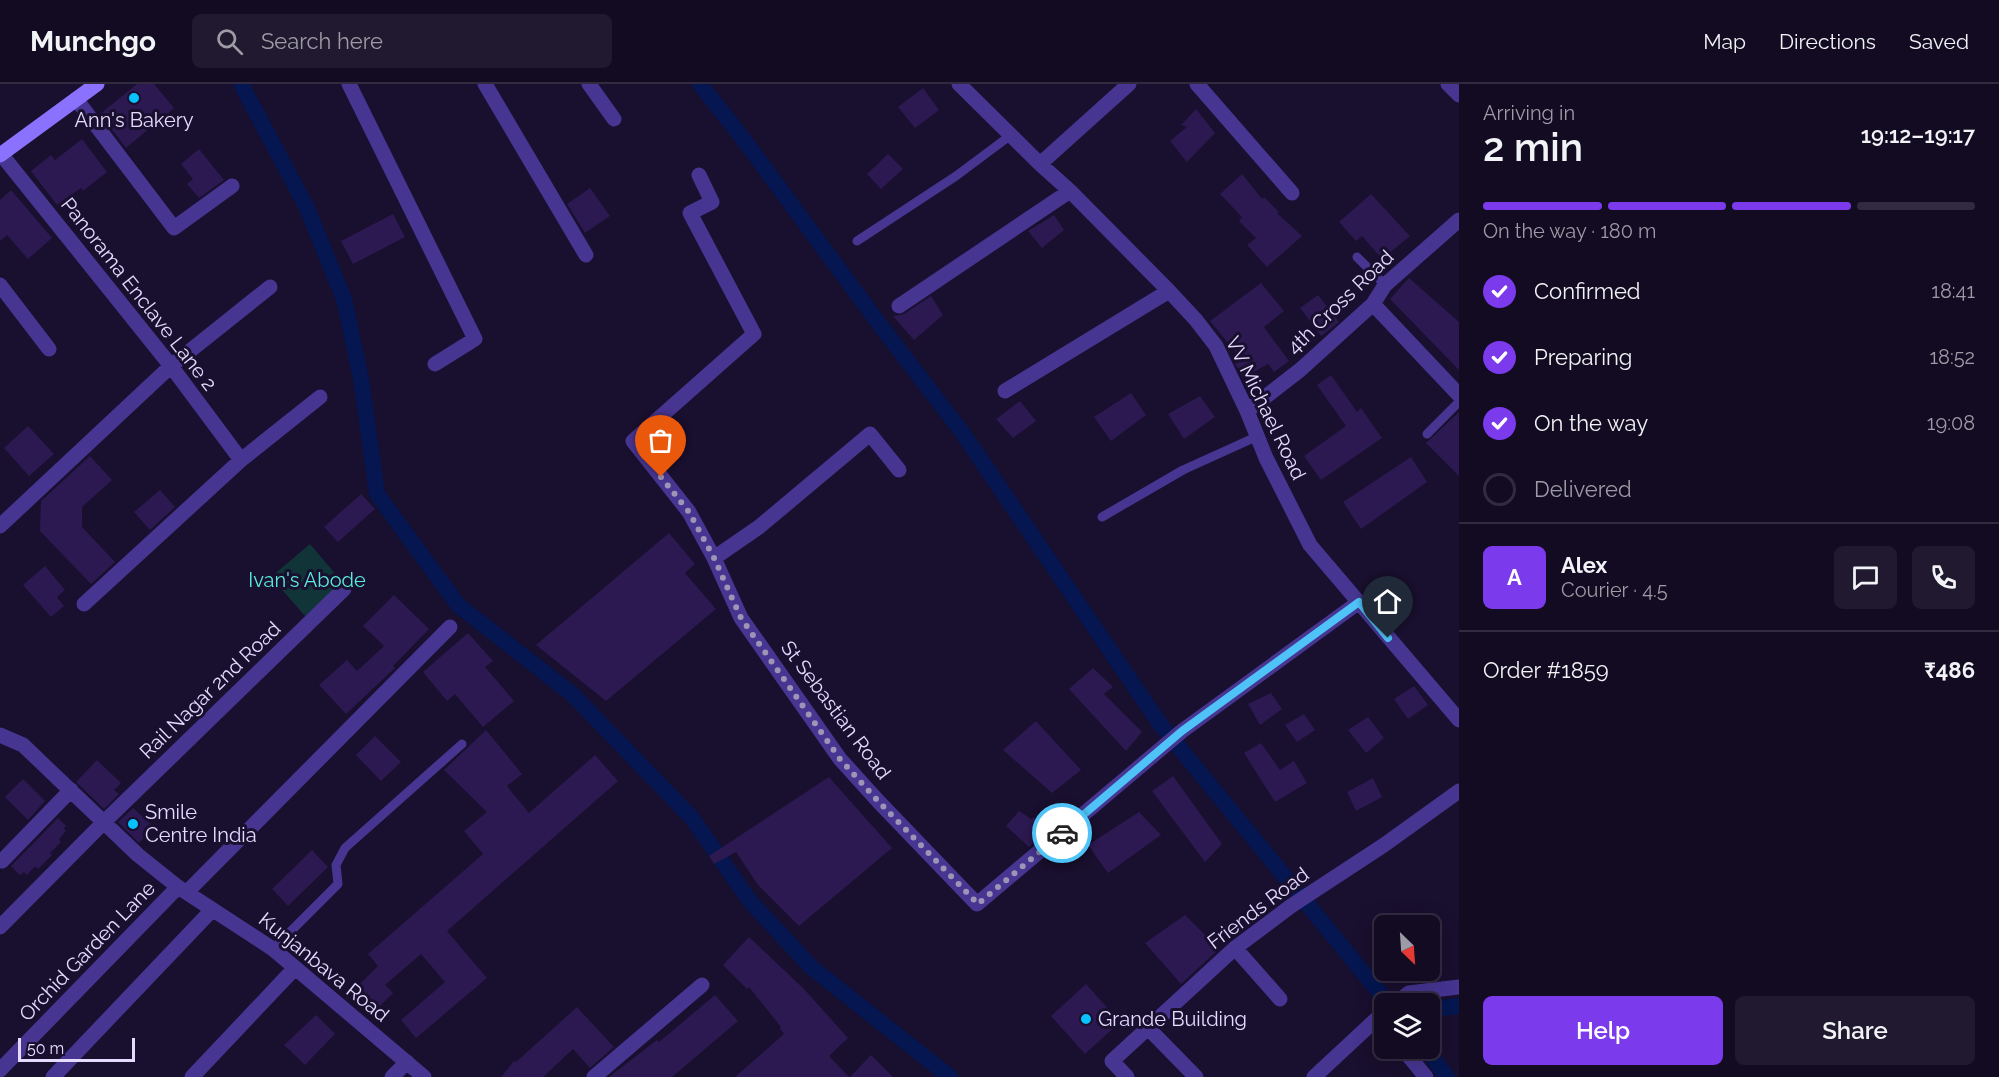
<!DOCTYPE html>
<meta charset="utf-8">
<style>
body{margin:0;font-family:Raleway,sans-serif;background:#20192f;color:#f1f3f6;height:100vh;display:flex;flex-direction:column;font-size:22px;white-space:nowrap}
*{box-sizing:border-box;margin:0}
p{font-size:20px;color:#9d9ba5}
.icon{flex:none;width:33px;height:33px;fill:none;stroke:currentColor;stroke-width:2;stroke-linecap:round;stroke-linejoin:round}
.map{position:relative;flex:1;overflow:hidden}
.drawer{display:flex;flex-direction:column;background:#130b22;width:540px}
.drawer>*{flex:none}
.needle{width:39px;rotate:155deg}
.fabs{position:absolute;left:1374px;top:831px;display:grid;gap:12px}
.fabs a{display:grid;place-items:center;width:66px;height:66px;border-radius:9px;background:#130b22;box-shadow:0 6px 24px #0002,0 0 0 2px #322b40;font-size:30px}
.scale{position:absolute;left:18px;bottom:15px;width:117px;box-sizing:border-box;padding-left:6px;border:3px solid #e5dbff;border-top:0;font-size:16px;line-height:21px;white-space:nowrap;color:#e5dbff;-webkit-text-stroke:4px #190f2e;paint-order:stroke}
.pin{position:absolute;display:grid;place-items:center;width:51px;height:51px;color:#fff;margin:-62px -26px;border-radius:50% 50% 50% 0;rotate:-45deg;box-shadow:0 0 6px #0007}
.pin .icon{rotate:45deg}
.courier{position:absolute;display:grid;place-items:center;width:60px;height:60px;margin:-30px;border:4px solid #4fc3f7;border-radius:50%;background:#fff;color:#222;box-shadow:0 2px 8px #0007}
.headline em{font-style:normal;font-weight:600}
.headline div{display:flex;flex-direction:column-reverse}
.headline{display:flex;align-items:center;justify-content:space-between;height:102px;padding:0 24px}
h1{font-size:39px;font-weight:600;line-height:45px}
.bar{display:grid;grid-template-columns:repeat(4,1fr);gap:9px 6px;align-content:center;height:72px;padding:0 24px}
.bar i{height:8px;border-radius:4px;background:#322b40}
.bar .active{background:#7c3aed}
.bar p{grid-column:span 4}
.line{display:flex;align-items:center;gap:15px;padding:0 24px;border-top:2px solid #322b40}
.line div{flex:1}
.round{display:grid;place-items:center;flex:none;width:63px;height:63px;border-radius:9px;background:#20192f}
ol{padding:0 24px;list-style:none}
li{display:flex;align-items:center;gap:18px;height:66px}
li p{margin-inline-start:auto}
li .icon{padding:6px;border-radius:50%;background:#7c3aed;color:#fff;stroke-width:4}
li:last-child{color:#9d9ba5}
li i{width:33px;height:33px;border:3px solid #322b40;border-radius:50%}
.action{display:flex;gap:12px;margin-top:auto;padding:12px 24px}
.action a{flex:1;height:69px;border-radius:9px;background:#7c3aed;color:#fff;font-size:24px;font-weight:600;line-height:69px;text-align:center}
.action a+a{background:#20192f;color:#f1f3f6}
header{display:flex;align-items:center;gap:36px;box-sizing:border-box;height:84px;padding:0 30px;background:#130b22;border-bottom:2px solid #322b40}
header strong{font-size:28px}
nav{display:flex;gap:33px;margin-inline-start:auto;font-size:21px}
.search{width:420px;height:54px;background:#20192f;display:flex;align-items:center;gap:15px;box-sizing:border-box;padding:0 21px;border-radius:9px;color:#9d9ba5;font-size:22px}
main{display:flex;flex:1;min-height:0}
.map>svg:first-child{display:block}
.green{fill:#113438}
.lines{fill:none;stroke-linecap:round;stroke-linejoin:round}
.canal{stroke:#051650;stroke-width:16}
.building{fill:#2c1951}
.service{stroke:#463591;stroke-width:9}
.minor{stroke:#463591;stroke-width:15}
.secondary{stroke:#8a72ff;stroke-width:15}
.done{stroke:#9e94b6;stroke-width:6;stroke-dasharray:0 10.8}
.route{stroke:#4fc3f7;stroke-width:8}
.poi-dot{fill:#07c2ff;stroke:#190f2e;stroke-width:2}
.labels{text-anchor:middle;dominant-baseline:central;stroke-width:6;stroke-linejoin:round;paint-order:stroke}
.poi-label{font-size:20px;fill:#e5dbff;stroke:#190f2e;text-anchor:start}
.street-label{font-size:20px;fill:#e5dbff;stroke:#190f2e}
.park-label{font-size:20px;fill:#5aecdd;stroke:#190f2e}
</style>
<header>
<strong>Munchgo</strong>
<div class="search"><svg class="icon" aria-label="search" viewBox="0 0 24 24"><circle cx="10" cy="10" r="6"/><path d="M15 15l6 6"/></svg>Search here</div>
<nav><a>Map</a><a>Directions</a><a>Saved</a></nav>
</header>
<main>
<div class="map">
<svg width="1459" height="993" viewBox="0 0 1459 993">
<rect width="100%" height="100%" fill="#190f2e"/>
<path class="green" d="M 310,460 L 343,499 L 305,532 L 271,493 Z"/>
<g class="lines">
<path class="canal" d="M 241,0 L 306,122 L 344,215 L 361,295 L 377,410 L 458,521 L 572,610 L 692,734 L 750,817 L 811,883 L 950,993
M 700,0 L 744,56 L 877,237 L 962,348 L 1160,640 L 1389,920
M 1430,925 L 1459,922
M 1425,964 L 1447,993"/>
</g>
<path class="building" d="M 137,0 L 154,0 L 174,24 L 126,64 L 100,30 Z
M 923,4 L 939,26 L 915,44 L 898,23 Z
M 1196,25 L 1215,49 L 1187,78 L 1170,57 L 1187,43 L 1181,41 Z
M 82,55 L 107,88 L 83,107 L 81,104 L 57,121 L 31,87 L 51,71 L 55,76 Z
M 199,65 L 224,96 L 199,114 L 187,100 L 193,95 L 181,80 Z
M 888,70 L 903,85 L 881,105 L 867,90 Z
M 1242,90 L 1262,115 L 1264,113 L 1279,128 L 1277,129 L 1302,152 L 1267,183 L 1247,161 L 1256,154 L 1239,137 L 1242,133 L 1220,110 Z
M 590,104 L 610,132 L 585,149 L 567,120 Z
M 11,106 L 52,154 L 28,175 L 7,151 L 0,157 L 0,116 Z
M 1371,110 L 1410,152 L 1382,175 L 1362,152 L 1356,157 L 1339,138 Z
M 393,130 L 405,153 L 353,180 L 341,157 Z
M 1054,131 L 1064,146 L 1042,164 L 1028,147 Z
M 1409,194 L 1459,238 L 1459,286 L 1390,215 Z
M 1261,199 L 1284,227 L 1264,243 L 1289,277 L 1274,288 L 1268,280 L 1243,294 L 1235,280 L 1242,276 L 1210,237 Z
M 1318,211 L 1339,238 L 1321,252 L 1300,224 Z
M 931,212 L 943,231 L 914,256 L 893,232 L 904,230 Z
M 1331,291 L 1357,328 L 1361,324 L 1382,354 L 1321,396 L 1304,372 L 1346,342 L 1317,301 Z
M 1131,309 L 1146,331 L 1111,357 L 1094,333 Z
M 1200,312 L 1215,333 L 1184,355 L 1168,330 Z
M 1020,317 L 1036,337 L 1013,354 L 996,335 Z
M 1459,328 L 1459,392 L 1426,359 Z
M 28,342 L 54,370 L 29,392 L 4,364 Z
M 90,372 L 112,396 L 82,423 L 82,443 L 115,478 L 91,500 L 40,447 L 41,417 Z
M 1411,373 L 1427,398 L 1361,445 L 1343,418 Z
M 160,406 L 175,423 L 150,446 L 134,428 Z
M 361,410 L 375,425 L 338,458 L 324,443 Z
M 669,449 L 695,480 L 685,489 L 716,525 L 606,617 L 536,561 Z
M 45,482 L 65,506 L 57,513 L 64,522 L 51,533 L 23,501 Z
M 394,511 L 429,545 L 393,582 L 395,584 L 346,630 L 319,601 L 347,576 L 357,587 L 384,562 L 363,542 Z
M 468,549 L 493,577 L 485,583 L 514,617 L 483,643 L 455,610 L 447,617 L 423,588 Z
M 1093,584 L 1113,603 L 1104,610 L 1142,648 L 1126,667 L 1069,605 Z
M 1414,602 L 1428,621 L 1408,635 L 1394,615 Z
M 1271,609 L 1282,625 L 1260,641 L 1248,620 Z
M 1304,630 L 1315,646 L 1297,658 L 1285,641 Z
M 1368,633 L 1384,654 L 1366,669 L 1348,646 Z
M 1036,637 L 1081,686 L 1052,709 L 1003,666 Z
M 486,646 L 522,690 L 507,702 L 529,729 L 595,671 L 618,697 L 447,847 L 487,894 L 416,954 L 401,936 L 445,898 L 421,870 L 385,901 L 393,909 L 374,928 L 353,907 L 378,882 L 368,870 L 483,770 L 464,747 L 487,728 L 444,686 Z
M 375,652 L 401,678 L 381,697 L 356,671 Z
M 1261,659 L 1280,686 L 1294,677 L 1307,699 L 1275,718 L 1244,669 Z
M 97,676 L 121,699 L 114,706 L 119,710 L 104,725 L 76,698 Z
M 1173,692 L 1222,760 L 1205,778 L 1152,707 Z
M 829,693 L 892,764 L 799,842 L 758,801 L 736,768 L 714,780 L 709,772 Z
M 1373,694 L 1382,713 L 1356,727 L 1347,708 Z
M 23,695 L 45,717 L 28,736 L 5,713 Z
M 133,724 L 154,743 L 139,759 L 118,738 Z
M 1019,727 L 1031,735 L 1033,733 L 1049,744 L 1029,763 L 1006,742 Z
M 1139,728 L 1161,751 L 1108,789 L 1088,761 Z
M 58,734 L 66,742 L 64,744 L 66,747 L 59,755 L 61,758 L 50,769 L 52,771 L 38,785 L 35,782 L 27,791 L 24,788 L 20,791 L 11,782 Z
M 312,766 L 328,783 L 288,822 L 272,805 Z
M 1185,831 L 1219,865 L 1181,900 L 1145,859 Z
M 749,853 L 803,904 L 848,954 L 829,972 L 849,993 L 735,993 L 784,950 L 780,945 L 781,943 L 749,903 L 747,905 L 723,881 Z
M 1086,900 L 1120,938 L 1085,970 L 1051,932 Z
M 715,911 L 738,937 L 672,993 L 609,993 L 657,956 L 659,958 Z
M 577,923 L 614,963 L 590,984 L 573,965 L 543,993 L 501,993 L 514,977 L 516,978 Z
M 316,931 L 335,950 L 305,981 L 284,961 Z
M 871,971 L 893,993 L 850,993 Z"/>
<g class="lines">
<path class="service" d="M 857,157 L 956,92 L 1011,51
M 1357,173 L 1385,201
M 1427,350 L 1459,318
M 1102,433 L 1183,386 L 1258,352
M 273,865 L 338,800 L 336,781 L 345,764 L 462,660"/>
<path class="minor" d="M 349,0 L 475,255 L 435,280
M 485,0 L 586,171
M 589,0 L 614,35
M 959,0 L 1040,80 L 1070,107 L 1169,207 L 1196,236 L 1216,262 L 1247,327 L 1266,374 L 1310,461 L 1459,636
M 1197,0 L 1292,109
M 1448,0 L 1459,11
M 76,15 L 174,144 L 232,102
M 1,70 L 171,282 L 241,376
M 1040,80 L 1129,0
M 699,91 L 712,118 L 690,129 L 754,250 L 633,357 L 689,428 L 714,474 L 741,534 L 840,675 L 878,717 L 977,820 L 1182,647 L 1359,518
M 0,201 L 49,265
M 1373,220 L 1459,311
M 899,222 L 1070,107
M 1005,307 L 1169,207
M 1247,327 L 1300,286 L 1373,220 L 1385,201 L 1459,136
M 0,442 L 171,282 L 270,203
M 714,474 L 759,443 L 870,350 L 899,386
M 84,520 L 241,376 L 320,313
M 0,651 L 23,661 L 138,771 L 178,803 L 273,865 L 424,993
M 0,776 L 2,777 L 71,706
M 187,808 L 450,543
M 0,843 L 105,737 L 344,505
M 1235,864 L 1280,915
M 1395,920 L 1409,909 L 1459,903
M 1148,944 L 1196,993
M 1402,964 L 1426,993
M 0,986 L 178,803
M 53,993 L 212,826
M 192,993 L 294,885
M 392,993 L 407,978
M 594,993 L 702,901
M 1127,993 L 1112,977 L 1235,864 L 1291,822 L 1384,761 L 1459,707
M 1314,993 L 1384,928"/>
<path class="secondary" d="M 0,71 L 97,0"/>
</g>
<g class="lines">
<path class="done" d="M 661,393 L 689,428 L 714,474 L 741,534 L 840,675 L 878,717 L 978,820 L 1062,749"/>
<path class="route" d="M 1062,749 L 1182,647 L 1359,518 L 1388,554"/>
</g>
<g class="poi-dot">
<circle cx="134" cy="14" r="6"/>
<circle cx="133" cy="740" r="6"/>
<circle cx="1086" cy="935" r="6"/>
</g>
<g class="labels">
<g class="poi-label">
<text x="134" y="36" text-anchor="middle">Ann's Bakery</text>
<text x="145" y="728">Smile<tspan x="145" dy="23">Centre India</tspan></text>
<text x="1098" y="935">Grande Building</text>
</g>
<g class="street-label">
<text transform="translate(139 210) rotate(52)">Panorama Enclave Lane 2</text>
<text transform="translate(1340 218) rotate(-44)">4th Cross Road</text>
<text transform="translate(1266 324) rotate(64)">VV Michael Road</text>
<text transform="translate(210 606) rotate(-44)">Rail Nagar 2nd Road</text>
<text transform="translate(836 626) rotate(53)">St Sebastian Road</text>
<text transform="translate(1258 824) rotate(-37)">Friends Road</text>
<text transform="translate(87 867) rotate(-46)">Orchid Garden Lane</text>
<text transform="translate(324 883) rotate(39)">Kunjanbava Road</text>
</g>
<g class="park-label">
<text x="307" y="496">Ivan's Abode</text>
</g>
</g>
</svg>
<div class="fabs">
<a><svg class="needle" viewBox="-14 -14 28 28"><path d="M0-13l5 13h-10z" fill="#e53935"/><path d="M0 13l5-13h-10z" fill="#9d9ba5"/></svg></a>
<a><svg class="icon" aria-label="layers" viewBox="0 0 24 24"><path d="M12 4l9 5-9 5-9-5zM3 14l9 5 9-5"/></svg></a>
</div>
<div class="scale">50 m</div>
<div class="pin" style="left:661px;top:393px;background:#ea580c"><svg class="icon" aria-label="bag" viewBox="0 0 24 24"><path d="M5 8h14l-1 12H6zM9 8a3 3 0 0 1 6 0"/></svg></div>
<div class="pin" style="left:1388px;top:554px;background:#1f2937"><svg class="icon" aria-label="home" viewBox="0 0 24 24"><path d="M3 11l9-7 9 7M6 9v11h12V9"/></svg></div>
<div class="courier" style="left:1062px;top:749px"><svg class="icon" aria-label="car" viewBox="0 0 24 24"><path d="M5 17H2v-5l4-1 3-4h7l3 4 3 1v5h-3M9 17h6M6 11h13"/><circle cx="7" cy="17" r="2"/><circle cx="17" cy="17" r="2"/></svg></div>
</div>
<section class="drawer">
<div class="headline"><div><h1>2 min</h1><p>Arriving in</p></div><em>19:12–19:17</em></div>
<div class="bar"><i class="active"></i><i class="active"></i><i class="active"></i><i></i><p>On the way · 180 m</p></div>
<ol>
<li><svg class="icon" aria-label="check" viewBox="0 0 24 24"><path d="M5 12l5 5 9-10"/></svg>Confirmed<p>18:41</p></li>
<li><svg class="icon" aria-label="check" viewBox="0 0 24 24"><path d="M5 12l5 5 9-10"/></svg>Preparing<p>18:52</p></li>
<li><svg class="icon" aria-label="check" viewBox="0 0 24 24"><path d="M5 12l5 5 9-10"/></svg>On the way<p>19:08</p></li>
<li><i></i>Delivered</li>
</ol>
<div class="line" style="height:108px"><b class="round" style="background:#7c3aed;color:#fff">A</b><div><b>Alex</b><p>Courier · 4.5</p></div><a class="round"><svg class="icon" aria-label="chat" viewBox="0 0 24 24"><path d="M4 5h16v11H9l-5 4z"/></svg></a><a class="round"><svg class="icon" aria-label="phone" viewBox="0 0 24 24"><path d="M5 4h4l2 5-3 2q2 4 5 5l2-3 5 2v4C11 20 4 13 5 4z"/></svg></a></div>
<div class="line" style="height:78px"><div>Order #1859</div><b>₹486</b></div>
<div class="action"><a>Help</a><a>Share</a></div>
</section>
</main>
